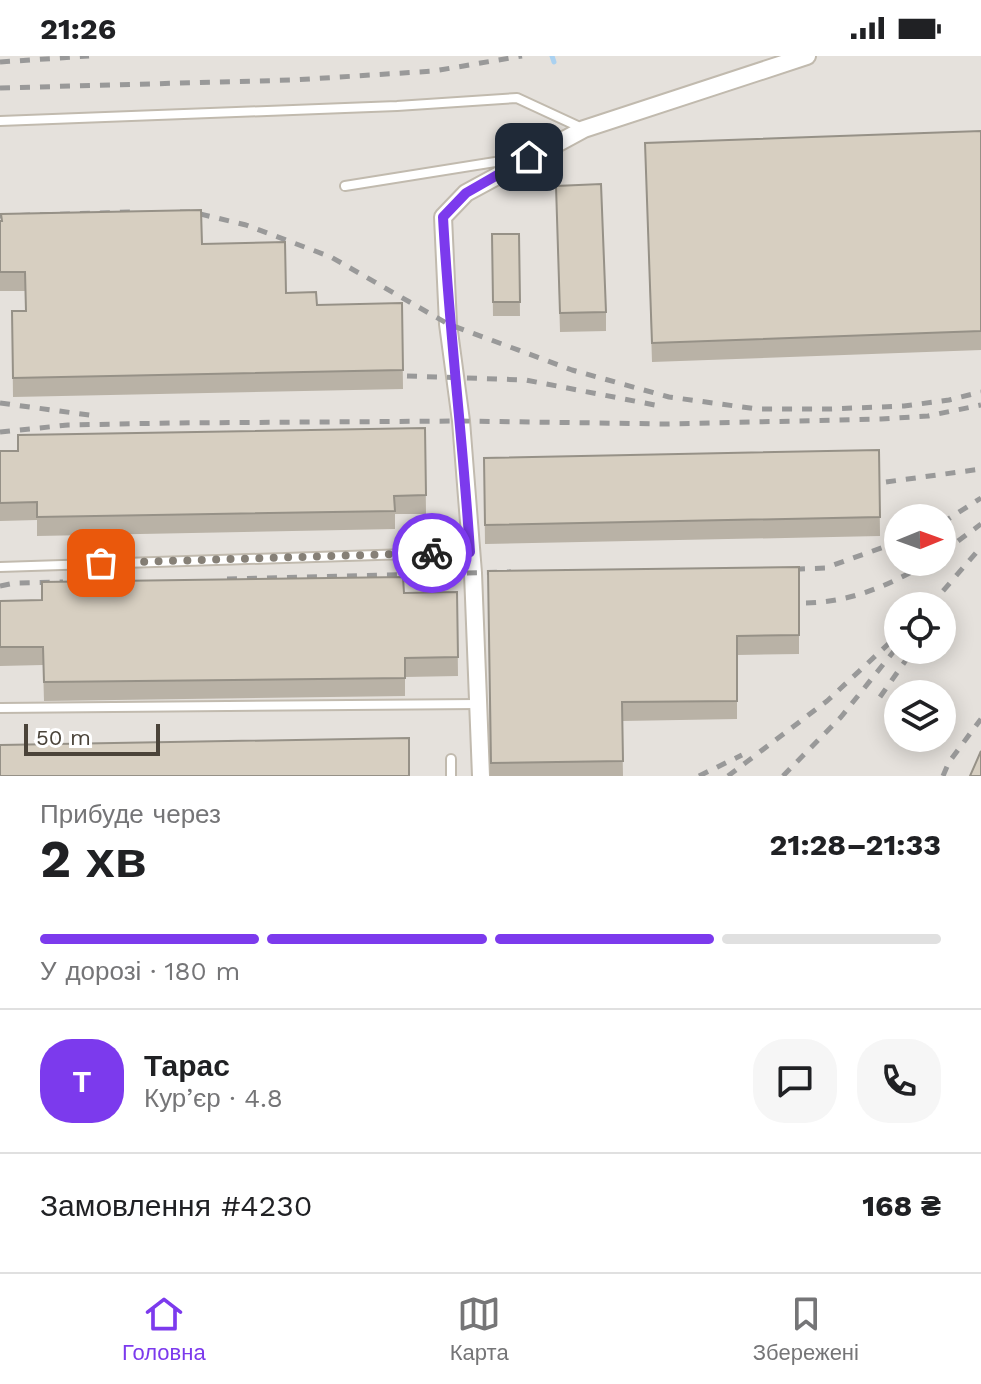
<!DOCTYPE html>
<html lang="uk">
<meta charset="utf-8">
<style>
body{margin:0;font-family:"Work Sans",sans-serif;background:#f6f6f6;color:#202124;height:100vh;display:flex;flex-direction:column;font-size:30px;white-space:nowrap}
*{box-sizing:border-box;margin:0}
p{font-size:26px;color:#757577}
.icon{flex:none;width:44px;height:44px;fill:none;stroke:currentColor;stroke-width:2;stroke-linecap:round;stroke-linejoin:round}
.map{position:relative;height:720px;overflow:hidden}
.side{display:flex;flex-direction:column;background:#fff;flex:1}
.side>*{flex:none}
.needle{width:52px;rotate:89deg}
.tools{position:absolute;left:884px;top:448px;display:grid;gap:16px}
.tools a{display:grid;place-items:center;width:72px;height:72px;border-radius:50%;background:#fff;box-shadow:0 4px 20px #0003;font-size:40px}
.scale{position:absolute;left:24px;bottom:20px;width:136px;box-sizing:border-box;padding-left:8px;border:4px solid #4a4339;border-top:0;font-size:22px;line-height:28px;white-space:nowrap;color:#4a4339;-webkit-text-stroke:6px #fff;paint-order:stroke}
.pin{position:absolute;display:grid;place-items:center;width:68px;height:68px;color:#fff;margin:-34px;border-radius:16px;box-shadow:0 4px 12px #0006}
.courier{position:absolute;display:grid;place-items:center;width:80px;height:80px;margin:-40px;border:6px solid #7c3aed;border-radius:50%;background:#fff;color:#222;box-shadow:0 2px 10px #0007}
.head em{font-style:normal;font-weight:700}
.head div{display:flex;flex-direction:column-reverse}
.head{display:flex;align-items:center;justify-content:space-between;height:136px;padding:0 40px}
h1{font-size:52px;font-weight:700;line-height:60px}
.bar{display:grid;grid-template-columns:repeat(4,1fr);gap:12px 8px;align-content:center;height:96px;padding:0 40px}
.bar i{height:10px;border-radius:6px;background:#e0e0e0}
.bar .current{background:#7c3aed}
.bar p{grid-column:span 4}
.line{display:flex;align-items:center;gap:20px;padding:0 40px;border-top:2px solid #e0e0e0}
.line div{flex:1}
.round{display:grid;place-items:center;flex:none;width:84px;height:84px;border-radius:32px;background:#f6f6f6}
.status{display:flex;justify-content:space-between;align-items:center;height:56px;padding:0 40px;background:#fff;direction:ltr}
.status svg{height:22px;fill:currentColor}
.tabs{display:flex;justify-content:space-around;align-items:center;height:112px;border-top:2px solid #e0e0e0;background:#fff;font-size:22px;color:#757577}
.tabs a{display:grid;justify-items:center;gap:4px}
.tabs .current{color:#7c3aed}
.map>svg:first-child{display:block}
.industrial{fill:#e5e1dc;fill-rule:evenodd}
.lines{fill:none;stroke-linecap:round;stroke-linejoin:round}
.stream{stroke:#aad1f0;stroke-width:5}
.lane-casing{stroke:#c1baae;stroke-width:12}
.street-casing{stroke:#c1baae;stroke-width:20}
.lane{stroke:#fff;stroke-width:8}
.street{stroke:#fff;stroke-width:16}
.rail{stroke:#999;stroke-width:5;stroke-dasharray:10 10;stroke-linecap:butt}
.wall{fill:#b9b2a6}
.building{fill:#d7cfc1;stroke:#969187;stroke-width:2}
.done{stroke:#868077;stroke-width:8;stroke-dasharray:0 14.4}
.route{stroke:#7c3aed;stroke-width:10}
</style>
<div class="status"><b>21:26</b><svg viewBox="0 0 49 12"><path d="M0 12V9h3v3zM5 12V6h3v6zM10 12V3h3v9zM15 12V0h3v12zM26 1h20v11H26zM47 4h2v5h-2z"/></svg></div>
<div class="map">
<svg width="981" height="720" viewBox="0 0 981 720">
<rect width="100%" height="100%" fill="#f5f2eb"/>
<path class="industrial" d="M 0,0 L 981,0 L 981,720 L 0,720 ZM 898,462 L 942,462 L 942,506 L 898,506 ZM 898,550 L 942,550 L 942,594 L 898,594 ZM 898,638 L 942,638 L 942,682 L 898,682 Z"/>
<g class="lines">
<path class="stream" d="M 552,0 L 554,6"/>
<defs>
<path id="lane" d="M 0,65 L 397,50 L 517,42 L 584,73
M 345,130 L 520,102
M 0,511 L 470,496
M 0,652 L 478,648
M 451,703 L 451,720"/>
<path id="street" d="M 481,720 L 473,517 L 461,365 L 448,268 L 443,161 L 466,137 L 584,73 L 807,0"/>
</defs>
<use href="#lane" class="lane-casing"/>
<use href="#street" class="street-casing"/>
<use href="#lane" class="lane"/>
<use href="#street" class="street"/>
<path class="rail" d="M 0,6 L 89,0
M 0,32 L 293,24 L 434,15 L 522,0
M 180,156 L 192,156 L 246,169 L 331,201 L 448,268 L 572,314 L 669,341 L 757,353 L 830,353 L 904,350 L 949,344 L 981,336
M 0,160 L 132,156
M 407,320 L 526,324 L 660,350
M 0,347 L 96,360
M 0,376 L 68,369 L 171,367 L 461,365 L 668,368 L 881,363 L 928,360 L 981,349
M 886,426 L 981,413
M 942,467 L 981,442
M 942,497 L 981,468
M 775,514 L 825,512 L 898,486
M 227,523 L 511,516
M 0,530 L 15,527 L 63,526
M 806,547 C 852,546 890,529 929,506
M 930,550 L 981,491
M 880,641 L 913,594
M 699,720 L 742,699
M 728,720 L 827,645 L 898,579
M 783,720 L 841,661 L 898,590
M 943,720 L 949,706 L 981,663"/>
</g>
<path class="wall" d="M 981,75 L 981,294 L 652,306 L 645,87 Z
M 556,130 L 606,256 L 606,275 L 560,276 Z
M 0,165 L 202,188 L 286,237 L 317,249 L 402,247 L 403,333 L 13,341 L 12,255 L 25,255 L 25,235 L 0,235 Z
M 492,178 L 519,178 L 520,260 L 493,260 Z
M 425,372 L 426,458 L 395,458 L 395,473 L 37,480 L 37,464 L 0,465 L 0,395 L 18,395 Z
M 879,394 L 880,480 L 485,488 L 484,402 Z
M 799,511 L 799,598 L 737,599 L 737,663 L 622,665 L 623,720 L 490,720 L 488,515 Z
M 457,536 L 458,620 L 405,621 L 405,640 L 44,645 L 43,609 L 0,610 L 0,545 Z"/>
<path class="building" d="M 981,75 L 981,275 L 652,287 L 645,87 Z
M 601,128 L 606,256 L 560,257 L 556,130 Z
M 201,154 L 202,188 L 285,186 L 286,237 L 316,236 L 317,249 L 402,247 L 403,314 L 13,322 L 12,255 L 26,255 L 25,216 L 0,216 L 0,165 L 2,165 L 1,158 Z
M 492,178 L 519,178 L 520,246 L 493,246 Z
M 425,372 L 426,439 L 394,440 L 395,455 L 37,461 L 37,446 L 0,447 L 0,395 L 18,395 L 18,379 Z
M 879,394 L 880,461 L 485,469 L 484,402 Z
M 799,511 L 799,579 L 737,580 L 737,645 L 622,646 L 623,705 L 491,707 L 488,515 Z
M 403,521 L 404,537 L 457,536 L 458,601 L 405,602 L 405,622 L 44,626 L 43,591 L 0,591 L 0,545 L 42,544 L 42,526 Z
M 409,682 L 409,720 L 0,720 L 0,689 Z
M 981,695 L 981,720 L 970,720 Z"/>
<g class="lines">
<path class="done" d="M 101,507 L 432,497"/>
<path class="route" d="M 432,497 L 470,496 C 463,384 449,273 443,161 L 466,137 L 529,101"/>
</g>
</svg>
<div class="tools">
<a><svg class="needle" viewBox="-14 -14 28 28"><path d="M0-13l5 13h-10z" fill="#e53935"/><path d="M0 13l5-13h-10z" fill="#757577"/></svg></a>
<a><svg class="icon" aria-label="locate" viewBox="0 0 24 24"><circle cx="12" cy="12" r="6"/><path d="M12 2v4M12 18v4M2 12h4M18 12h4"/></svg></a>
<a><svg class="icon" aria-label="layers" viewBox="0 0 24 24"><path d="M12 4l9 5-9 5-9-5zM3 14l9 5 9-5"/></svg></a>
</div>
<div class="scale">50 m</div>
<div class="pin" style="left:101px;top:507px;background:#ea580c"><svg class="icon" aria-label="bag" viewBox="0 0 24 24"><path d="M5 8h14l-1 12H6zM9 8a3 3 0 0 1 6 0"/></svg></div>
<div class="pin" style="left:529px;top:101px;background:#1f2937"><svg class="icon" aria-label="home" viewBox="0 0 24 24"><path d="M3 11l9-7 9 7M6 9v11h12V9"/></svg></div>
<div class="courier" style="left:432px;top:497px"><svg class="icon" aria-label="bike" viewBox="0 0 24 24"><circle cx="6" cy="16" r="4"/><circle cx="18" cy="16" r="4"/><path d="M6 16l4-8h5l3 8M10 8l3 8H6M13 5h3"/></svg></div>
</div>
<section class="side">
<div class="head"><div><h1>2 хв</h1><p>Прибуде через</p></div><em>21:28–21:33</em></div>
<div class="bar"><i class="current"></i><i class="current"></i><i class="current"></i><i></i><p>У дорозі · 180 m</p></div>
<div class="line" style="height:144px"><b class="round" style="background:#7c3aed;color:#fff">Т</b><div><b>Тарас</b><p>Кур’єр · 4.8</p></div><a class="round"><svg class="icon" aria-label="chat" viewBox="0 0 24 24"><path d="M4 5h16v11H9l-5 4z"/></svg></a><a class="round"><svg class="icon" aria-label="phone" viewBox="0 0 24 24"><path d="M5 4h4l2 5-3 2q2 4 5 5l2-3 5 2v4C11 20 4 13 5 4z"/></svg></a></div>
<div class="line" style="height:104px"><div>Замовлення #4230</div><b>168 ₴</b></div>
</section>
<nav class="tabs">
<a class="current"><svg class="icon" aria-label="home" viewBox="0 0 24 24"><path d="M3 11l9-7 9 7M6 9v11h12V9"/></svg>Головна</a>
<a><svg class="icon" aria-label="map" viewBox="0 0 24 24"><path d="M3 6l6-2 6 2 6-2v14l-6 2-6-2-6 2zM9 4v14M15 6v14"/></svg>Карта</a>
<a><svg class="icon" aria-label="saved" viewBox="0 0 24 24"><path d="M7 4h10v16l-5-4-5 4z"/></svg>Збережені</a>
</nav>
